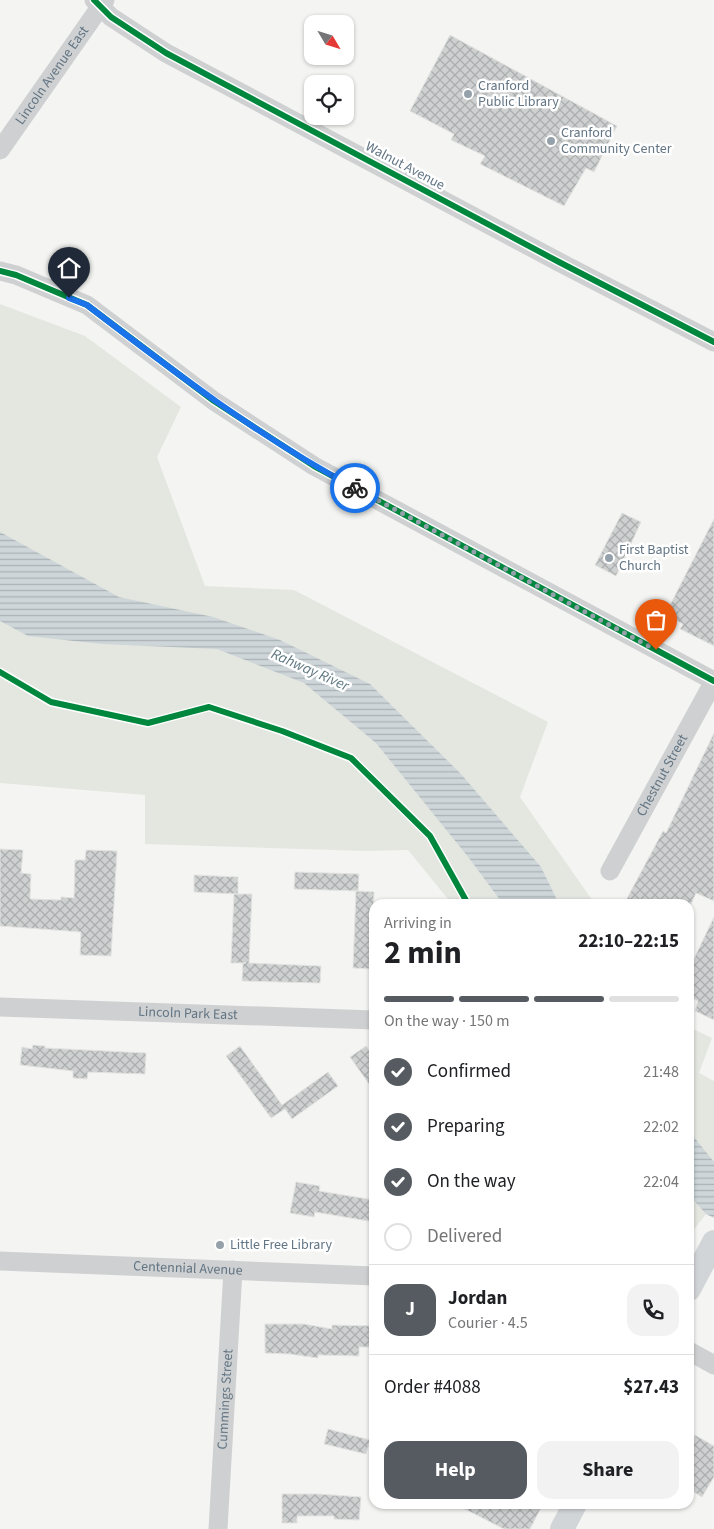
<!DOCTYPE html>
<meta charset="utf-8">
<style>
body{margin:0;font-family:"Source Sans 3",sans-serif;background:#f2f2f2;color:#202124;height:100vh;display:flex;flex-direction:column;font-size:19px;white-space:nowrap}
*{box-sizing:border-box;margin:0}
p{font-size:16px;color:#757577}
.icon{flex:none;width:28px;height:28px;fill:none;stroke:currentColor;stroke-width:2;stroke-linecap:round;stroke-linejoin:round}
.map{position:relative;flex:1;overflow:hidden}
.drawer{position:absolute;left:369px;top:899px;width:325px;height:610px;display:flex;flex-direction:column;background:#fff;border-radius:15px;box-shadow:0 1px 4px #0004}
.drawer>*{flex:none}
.needle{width:32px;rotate:128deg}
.fabs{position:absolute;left:304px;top:15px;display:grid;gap:10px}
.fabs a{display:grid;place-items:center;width:50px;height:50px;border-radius:10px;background:#fff;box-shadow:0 1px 4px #0004;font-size:25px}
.pin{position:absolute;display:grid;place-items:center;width:42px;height:42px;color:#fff;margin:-51px -21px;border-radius:50% 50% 50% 0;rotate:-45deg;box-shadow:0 0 5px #0007}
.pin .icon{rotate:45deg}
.courier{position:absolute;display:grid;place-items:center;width:50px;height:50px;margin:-25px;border:4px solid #1a73e8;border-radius:50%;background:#fff;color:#222;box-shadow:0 1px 6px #0007}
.head em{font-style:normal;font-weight:700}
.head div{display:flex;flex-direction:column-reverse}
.head{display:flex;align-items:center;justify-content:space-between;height:85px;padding:0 15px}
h1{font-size:32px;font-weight:700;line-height:38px}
.bar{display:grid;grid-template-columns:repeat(4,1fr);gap:8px 5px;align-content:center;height:60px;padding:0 15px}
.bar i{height:6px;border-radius:4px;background:#e0e0e0}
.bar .selected{background:#555b60}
.bar p{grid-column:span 4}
.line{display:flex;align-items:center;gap:12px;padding:0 15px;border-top:1px solid #e0e0e0}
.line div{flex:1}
.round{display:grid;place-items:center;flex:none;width:52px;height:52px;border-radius:15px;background:#f2f2f2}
ol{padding:0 15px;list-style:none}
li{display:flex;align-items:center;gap:15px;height:55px}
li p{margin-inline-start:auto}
li .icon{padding:5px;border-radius:50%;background:#555b60;color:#fff;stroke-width:4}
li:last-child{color:#757577}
li i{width:28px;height:28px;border:2px solid #e0e0e0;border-radius:50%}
.cta{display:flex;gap:10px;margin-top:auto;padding:10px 15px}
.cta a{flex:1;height:58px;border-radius:15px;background:#555b60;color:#fff;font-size:20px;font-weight:700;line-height:58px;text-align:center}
.cta a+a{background:#f2f2f2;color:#202124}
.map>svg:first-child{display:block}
.green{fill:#e4e7e0}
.water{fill:url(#water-rules)}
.building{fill:url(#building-cross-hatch);stroke:#e3e3e2}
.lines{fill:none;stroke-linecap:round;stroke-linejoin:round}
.minor{stroke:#cfd0d1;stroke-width:19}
.major{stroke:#d2d5d8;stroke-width:24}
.cycleway-casing{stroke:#fff;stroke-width:9}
.cycleway{stroke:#00873e;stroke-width:6}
.done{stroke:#95a1aa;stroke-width:5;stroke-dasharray:0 9}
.route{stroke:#1a73e8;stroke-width:6}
.poi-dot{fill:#95a1aa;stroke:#fff;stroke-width:2}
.labels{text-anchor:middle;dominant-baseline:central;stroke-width:5;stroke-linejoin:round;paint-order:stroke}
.street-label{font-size:14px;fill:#627584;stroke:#fff}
.poi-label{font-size:14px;fill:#627584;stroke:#fff;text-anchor:start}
.water-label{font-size:15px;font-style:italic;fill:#5e7781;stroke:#fff}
</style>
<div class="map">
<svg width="714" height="1529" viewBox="0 0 714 1529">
<defs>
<pattern id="water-rules" width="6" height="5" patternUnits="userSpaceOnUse" patternTransform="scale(1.25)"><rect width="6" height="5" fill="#ced6d9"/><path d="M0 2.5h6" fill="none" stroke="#abb2b6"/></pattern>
<pattern id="building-cross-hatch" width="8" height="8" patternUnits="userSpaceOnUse" patternTransform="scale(1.25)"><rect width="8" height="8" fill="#cfd1d1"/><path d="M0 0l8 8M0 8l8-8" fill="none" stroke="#abaeaf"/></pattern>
</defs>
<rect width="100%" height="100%" fill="#f4f4f2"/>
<path class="green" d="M 0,304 L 85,336 L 181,407 L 157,457 L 205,586 L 294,590 L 548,722 L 520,797 L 595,904 L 452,904 L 408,850 L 365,851 L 145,844 L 145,795 L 0,783 Z
M 689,1027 L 712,1038 L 699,1073 L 714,1081 L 714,1200 L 706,1214 L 689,1236 Z"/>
<path class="water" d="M 0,532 L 119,597 L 213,617 L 280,640 L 370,684 L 461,774 L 541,867 L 559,904 L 503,904 L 469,858 L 376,743 L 304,683 L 217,649 L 102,644 L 28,636 L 0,621 Z
M 689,1131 L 714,1162 L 714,1218 L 706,1214 L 689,1195 Z"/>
<path class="building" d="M 450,35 L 617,126 L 594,172 L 586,168 L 564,206 L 480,164 L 485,156 L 451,140 L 454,134 L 410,111 Z
M 622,513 L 641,522 L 616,576 L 595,565 Z
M 714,519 L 714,646 L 680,629 L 683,624 L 665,615 Z
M 714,733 L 714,901 L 696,893 L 691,904 L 624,904 L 663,831 L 666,833 Z
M 0,849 L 23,850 L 21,873 L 31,874 L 30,899 L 61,900 L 61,897 L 74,898 L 75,860 L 85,860 L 86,850 L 117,851 L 111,956 L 80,955 L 81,932 L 0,926 Z
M 295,872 L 359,874 L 358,891 L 294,889 Z
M 194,875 L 238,877 L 238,894 L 194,892 Z
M 356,891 L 374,892 L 371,969 L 353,968 Z
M 234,894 L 252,894 L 249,963 L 321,966 L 320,983 L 242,981 L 243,963 L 246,963 L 231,963 Z
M 714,917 L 714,1020 L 695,1011 L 698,1001 L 689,996 L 689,969 Z
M 33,1045 L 45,1046 L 45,1048 L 146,1053 L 145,1074 L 88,1072 L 87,1079 L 73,1078 L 73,1071 L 20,1065 L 22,1047 L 32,1049 Z
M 240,1046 L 282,1105 L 328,1072 L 338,1086 L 292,1119 L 285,1109 L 271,1118 L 226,1056 Z
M 366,1046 L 374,1058 L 374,1091 L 350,1057 Z
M 296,1182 L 320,1186 L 319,1191 L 374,1200 L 374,1222 L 315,1212 L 314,1217 L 290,1213 Z
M 265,1324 L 304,1324 L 332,1329 L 332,1325 L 374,1326 L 374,1347 L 359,1347 L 359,1356 L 318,1355 L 318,1358 L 289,1354 L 265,1353 Z
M 328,1429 L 370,1440 L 366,1454 L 324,1444 Z
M 695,1435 L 714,1446 L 714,1477 L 702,1497 L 689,1489 L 689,1447 Z
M 282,1494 L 319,1494 L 361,1497 L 359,1520 L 334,1519 L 334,1516 L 297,1516 L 297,1523 L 282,1523 Z
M 455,1504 L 543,1504 L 530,1529 L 504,1529 Z"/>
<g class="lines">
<g class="minor">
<path d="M 94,0 L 111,17 L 166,53 L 559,262 L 714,342"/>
<path id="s1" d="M 0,150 L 105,0"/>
<path d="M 0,271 L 16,275 L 87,305 L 214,401 L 314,466 L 714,681"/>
<path id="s2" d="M 610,871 L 714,681"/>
<path id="s3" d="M 0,1007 L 374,1020"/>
<path id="s4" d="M 0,1261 L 374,1276"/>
<path d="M 689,1351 L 714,1365"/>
<path id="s5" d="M 218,1529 L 233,1270"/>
</g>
<path class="major" d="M 689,1289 L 714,1242
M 562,1529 L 575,1504"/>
<defs>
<path id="cycleway" d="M 94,0 L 111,17 L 166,53 L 559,262 L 714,342
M 0,271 L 16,275 L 87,305 L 214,401 L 314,466 L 714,681
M 0,672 L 51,702 L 148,723 L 209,707 L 282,731 L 351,758 L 430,836 L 468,904"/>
</defs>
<use href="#cycleway" class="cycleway-casing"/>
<use href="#cycleway" class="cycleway"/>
</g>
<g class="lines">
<path class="done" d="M 355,488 L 656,650"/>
<path class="route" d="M 69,298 L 87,305 C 173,371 259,437 355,488"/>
</g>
<g class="poi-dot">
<circle cx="468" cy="94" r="5"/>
<circle cx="551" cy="141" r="5"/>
<circle cx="609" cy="558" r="5"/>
<circle cx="220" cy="1245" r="5"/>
</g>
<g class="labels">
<g class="street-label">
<text stroke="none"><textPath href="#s1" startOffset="91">Lincoln Avenue East</textPath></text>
<text transform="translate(405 166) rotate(28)">Walnut Avenue</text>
<text stroke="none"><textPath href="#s2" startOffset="109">Chestnut Street</textPath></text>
<text stroke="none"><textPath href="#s3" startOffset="188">Lincoln Park East</textPath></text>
<text stroke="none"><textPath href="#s4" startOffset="188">Centennial Avenue</textPath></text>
<text stroke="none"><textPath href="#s5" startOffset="130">Cummings Street</textPath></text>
</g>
<g class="poi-label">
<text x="478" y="86">Cranford<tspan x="478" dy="16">Public Library</tspan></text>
<text x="561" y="133">Cranford<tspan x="561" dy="16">Community Center</tspan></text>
<text x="619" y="550">First Baptist<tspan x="619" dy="16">Church</tspan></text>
<text x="230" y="1245">Little Free Library</text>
</g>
<g class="water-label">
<text transform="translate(310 670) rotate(24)">Rahway River</text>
</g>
</g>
</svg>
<div class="fabs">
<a><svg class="needle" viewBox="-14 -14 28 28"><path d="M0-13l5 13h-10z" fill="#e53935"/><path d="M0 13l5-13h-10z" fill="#757577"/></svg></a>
<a><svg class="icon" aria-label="locate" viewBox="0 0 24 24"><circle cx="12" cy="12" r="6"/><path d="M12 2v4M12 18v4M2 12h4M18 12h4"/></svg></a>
</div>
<div class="pin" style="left:656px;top:650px;background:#ea580c"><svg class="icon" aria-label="bag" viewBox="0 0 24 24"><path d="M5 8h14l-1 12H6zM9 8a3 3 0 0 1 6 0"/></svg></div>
<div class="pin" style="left:69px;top:298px;background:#1f2937"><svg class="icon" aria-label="home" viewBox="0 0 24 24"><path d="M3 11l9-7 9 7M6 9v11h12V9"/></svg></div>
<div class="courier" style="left:355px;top:488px"><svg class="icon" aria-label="bike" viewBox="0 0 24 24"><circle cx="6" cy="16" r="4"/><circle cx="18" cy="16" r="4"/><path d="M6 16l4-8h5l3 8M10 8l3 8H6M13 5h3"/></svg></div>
<section class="drawer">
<div class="head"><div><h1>2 min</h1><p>Arriving in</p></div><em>22:10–22:15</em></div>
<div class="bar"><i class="selected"></i><i class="selected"></i><i class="selected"></i><i></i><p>On the way · 150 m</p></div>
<ol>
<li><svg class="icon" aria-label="check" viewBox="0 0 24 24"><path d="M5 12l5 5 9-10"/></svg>Confirmed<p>21:48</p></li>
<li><svg class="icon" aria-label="check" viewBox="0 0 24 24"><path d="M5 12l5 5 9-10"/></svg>Preparing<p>22:02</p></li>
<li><svg class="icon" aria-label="check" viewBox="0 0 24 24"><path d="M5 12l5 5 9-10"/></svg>On the way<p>22:04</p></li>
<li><i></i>Delivered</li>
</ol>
<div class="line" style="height:90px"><b class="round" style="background:#555b60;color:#fff">J</b><div><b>Jordan</b><p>Courier · 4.5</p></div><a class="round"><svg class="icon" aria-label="phone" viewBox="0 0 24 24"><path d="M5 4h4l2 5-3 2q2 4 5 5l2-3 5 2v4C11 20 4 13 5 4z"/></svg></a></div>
<div class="line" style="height:65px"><div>Order #4088</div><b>$27.43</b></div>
<div class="cta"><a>Help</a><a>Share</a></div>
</section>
</div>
